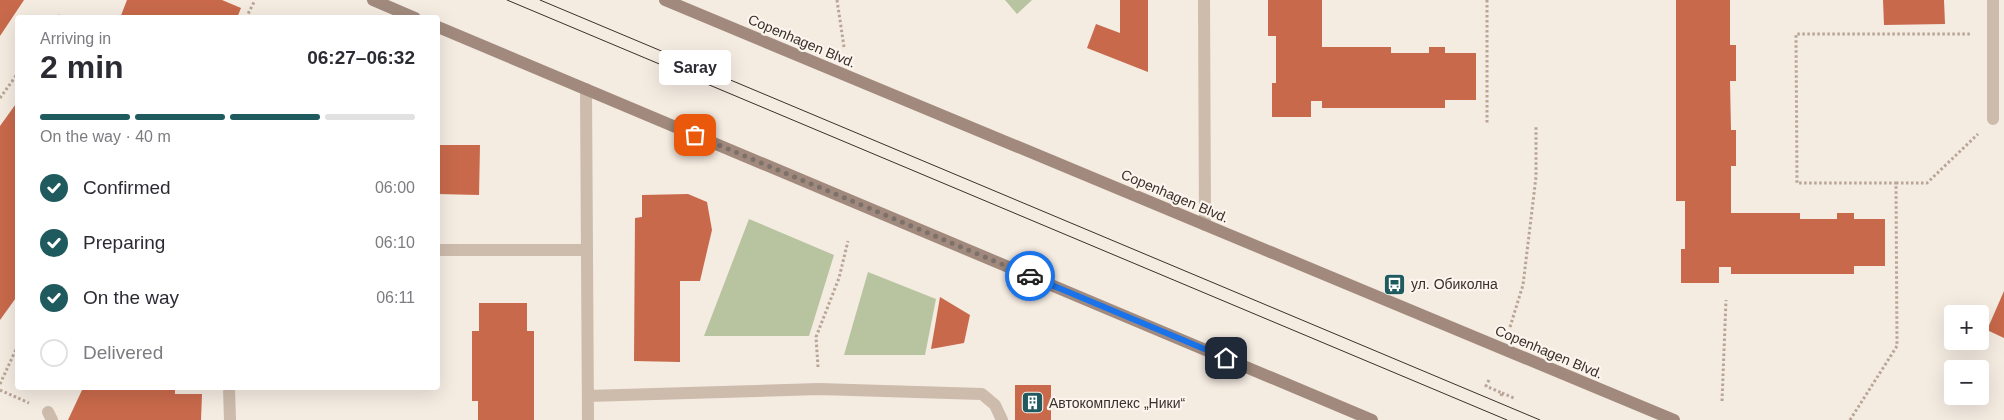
<!DOCTYPE html>
<meta charset="utf-8">
<style>
body{margin:0;font-family:Helvetica,sans-serif;background:#f2f2f3;color:#2b2b33;height:100vh;display:flex;flex-direction:column;font-size:19px;white-space:nowrap}
*{box-sizing:border-box;margin:0}
p{font-size:16px;color:#7c7c81}
.icon{flex:none;width:28px;height:28px;fill:none;stroke:currentColor;stroke-width:2;stroke-linecap:round;stroke-linejoin:round}
.map{position:relative;flex:1;overflow:hidden}
.drawer{position:absolute;left:15px;top:15px;width:425px;height:375px;display:flex;flex-direction:column;background:#fff;border-radius:5px;box-shadow:0 5px 20px #0002}
.drawer>*{flex:none}
.fabs{position:absolute;left:1944px;top:305px;display:grid;gap:10px}
.fabs a{display:grid;place-items:center;width:45px;height:45px;border-radius:5px;background:#fff;box-shadow:0 5px 20px #0002;font-size:25px}
.pin{position:absolute;display:grid;place-items:center;width:42px;height:42px;color:#fff;margin:-21px;border-radius:10px;box-shadow:0 2px 8px #0006}
.courier{position:absolute;display:grid;place-items:center;width:50px;height:50px;margin:-25px;border:4px solid #1a73e8;border-radius:50%;background:#fff;color:#222;box-shadow:0 1px 6px #0007}
.bubble{position:absolute;height:35px;border-radius:5px;background:#fff;box-shadow:0 5px 20px #0002;font-size:16px;font-weight:800;line-height:35px;text-align:center}
.headline em{font-style:normal;font-weight:800}
.headline div{display:flex;flex-direction:column-reverse}
.headline{display:flex;align-items:center;justify-content:space-between;height:85px;padding:0 25px}
h1{font-size:32px;font-weight:800;line-height:38px}
.bar{display:grid;grid-template-columns:repeat(4,1fr);gap:8px 5px;align-content:center;height:60px;padding:0 25px}
.bar i{height:6px;border-radius:4px;background:#e1e1e2}
.bar .on{background:#1f5a5e}
.bar p{grid-column:span 4}
ol{padding:0 25px;list-style:none}
li{display:flex;align-items:center;gap:15px;height:55px}
li p{margin-inline-start:auto}
li .icon{padding:5px;border-radius:50%;background:#1f5a5e;color:#fff;stroke-width:4}
li:last-child{color:#7c7c81}
li i{width:28px;height:28px;border:2px solid #e1e1e2;border-radius:50%}
.map>svg:first-child{display:block}
.green{fill:#b8c4a0}
.building{fill:#c8694b}
.lines{fill:none;stroke-linecap:round;stroke-linejoin:round}
.path{stroke:#b9a596;stroke-width:3;stroke-dasharray:2.5 2.5;stroke-linecap:butt}
.lane{stroke:#cdbbac;stroke-width:12}
.street{stroke:#cdbbac;stroke-width:12}
.secondary{stroke:#a18a7d;stroke-width:12}
.tram{stroke:#3b302b;stroke-width:1}
.done{stroke:#7c716b;stroke-width:5;stroke-dasharray:0 9}
.route{stroke:#1a73e8;stroke-width:6}
.labels{text-anchor:middle;dominant-baseline:central;stroke-width:4.5;stroke-linejoin:round;paint-order:stroke}
.street-label{font-size:14px;fill:#3b302b;stroke:#fbf5ee}
.poi-label{font-size:14px;fill:#3b302b;stroke:#fbf5ee;text-anchor:start}
</style>
<div class="map">
<svg width="2004" height="420" viewBox="0 0 2004 420">
<rect width="100%" height="100%" fill="#f4ebe1"/>
<path class="green" d="M 1005,0 L 1032,0 L 1017,14 Z
M 749,219 L 834,255 L 809,336 L 704,336 Z
M 868,272 L 936,299 L 925,355 L 844,355 Z"/>
<path class="building" d="M 0,0 L 24,0 L 0,36 Z
M 127,0 L 222,0 L 241,8 L 237,18 L 120,18 Z
M 1120,0 L 1148,0 L 1148,72 L 1087,48 L 1096,24 L 1120,33 Z
M 1268,0 L 1322,0 L 1322,47 L 1391,47 L 1391,53 L 1429,53 L 1429,47 L 1445,47 L 1445,53 L 1476,53 L 1476,100 L 1445,100 L 1445,108 L 1322,108 L 1322,101 L 1311,101 L 1311,117 L 1272,117 L 1272,83 L 1276,83 L 1276,36 L 1268,36 Z
M 1676,0 L 1730,0 L 1730,45 L 1736,45 L 1736,81 L 1730,81 L 1731,130 L 1736,130 L 1736,166 L 1731,166 L 1731,213 L 1800,213 L 1800,219 L 1837,219 L 1837,213 L 1854,213 L 1854,219 L 1885,219 L 1885,266 L 1854,266 L 1854,274 L 1731,274 L 1731,267 L 1719,267 L 1719,283 L 1681,283 L 1681,249 L 1685,249 L 1685,201 L 1676,201 Z
M 1883,0 L 1944,0 L 1945,24 L 1884,25 Z
M 18,101 L 18,295 L 0,320 L 0,126 Z
M 438,145 L 480,145 L 479,195 L 438,194 Z
M 688,194 L 707,202 L 712,230 L 700,281 L 680,281 L 680,362 L 634,361 L 635,218 L 642,217 L 642,195 Z
M 2004,291 L 2004,338 L 1987,330 Z
M 940,297 L 970,315 L 964,343 L 931,349 Z
M 479,303 L 527,303 L 527,331 L 534,331 L 534,420 L 478,420 L 478,401 L 472,401 L 472,331 L 479,331 Z
M 1015,385 L 1051,385 L 1051,420 L 1015,420 Z
M 83,388 L 175,388 L 175,394 L 202,394 L 201,420 L 68,420 Z"/>
<g class="lines">
<path class="path" d="M 837,0 L 844,47
M 1487,0 L 1487,125
M 58,18 L 59,16 L 62,18
M 246,18 L 255,0
M 0,98 L 18,73
M 1896,183 L 1927,183 L 1978,134
M 1510,327 L 1523,285 L 1536,177 L 1536,125
M 818,367 L 816,337 L 839,278 L 848,241
M 1489,380 L 1486,386 L 1502,393 L 1501,396
M 0,384 L 18,345
M 0,390 L 29,403
M 1502,393 L 1514,398
M 1722,401 L 1726,300
M 1850,420 L 1897,346 L 1896,183 L 1797,183 L 1796,34 L 1972,34"/>
<path class="lane" d="M 1993,0 L 1993,119
M 48,412 L 52,420"/>
<path class="street" d="M 1204,0 L 1205,225
M 586,89 L 588,420
M 438,250 L 587,250
M 229,388 L 230,420
M 588,396 L 819,389 L 982,394 L 995,405 L 1002,420"/>
<path class="secondary" d="M 373,0 L 415,18
M 665,0 L 1674,420
M 438,27 L 1372,420"/>
<path class="tram" d="M 507,0 L 1507,420
M 540,0 L 1540,420"/>
</g>
<g class="lines">
<path class="done" d="M 695,135 L 1030,276"/>
<path class="route" d="M 1030,276 L 1226,358"/>
</g>
<defs>
<symbol id="bus-square" viewBox="-11 -11 22 22"><rect x="-9" y="-9" width="18" height="18" rx="4" fill="#1f5a5e" stroke="#fbf5ee"/><path d="M-5-6H5V4H4V6H2V4H-2V6H-4V4H-5ZM-3.5-4V0h7V-4ZM-3.5 1.2v1.5H-2V1.2ZM2 1.2v1.5H3.5V1.2Z" fill="#fff"/></symbol>
<symbol id="building-square" viewBox="-11 -11 22 22"><rect x="-9" y="-9" width="18" height="18" rx="4" fill="#1f5a5e" stroke="#fbf5ee"/><path d="M-4-6H4V6H1V3H-1V6H-4ZM-2.5-4.3h1.7v1.8h-1.7ZM.8-4.3h1.7v1.8H.8ZM-2.5-1h1.7V.8h-1.7ZM.8-1h1.7V.8H.8Z" fill="#fff"/></symbol>
</defs>
<g fill-rule="evenodd">
<use href="#bus-square" x="1382" y="272" width="25" height="25"/>
<use href="#building-square" x="1020" y="390" width="25" height="25"/>
</g>
<g class="labels">
<g class="street-label">
<text transform="translate(802 41) rotate(23)">Copenhagen Blvd.</text>
<text transform="translate(1175 196) rotate(23)">Copenhagen Blvd.</text>
<text transform="translate(1549 352) rotate(23)">Copenhagen Blvd.</text>
</g>
<g class="poi-label">
<text x="1411" y="284">ул. Обиколна</text>
<text x="1049" y="403">Автокомплекс „Ники“</text>
</g>
</g>
</svg>
<div class="fabs">
<a>+</a>
<a>−</a>
</div>
<div class="pin" style="left:695px;top:135px;background:#ea580c"><svg class="icon" aria-label="bag" viewBox="0 0 24 24"><path d="M5 8h14l-1 12H6zM9 8a3 3 0 0 1 6 0"/></svg></div>
<div class="pin" style="left:1226px;top:358px;background:#1f2937"><svg class="icon" aria-label="home" viewBox="0 0 24 24"><path d="M3 11l9-7 9 7M6 9v11h12V9"/></svg></div>
<div class="courier" style="left:1030px;top:276px"><svg class="icon" aria-label="car" viewBox="0 0 24 24"><path d="M5 17H2v-5l4-1 3-4h7l3 4 3 1v5h-3M9 17h6M6 11h13"/><circle cx="7" cy="17" r="2"/><circle cx="17" cy="17" r="2"/></svg></div>
<div class="bubble" style="left:659px;top:50px;width:72px">Saray</div>
<section class="drawer">
<div class="headline"><div><h1>2 min</h1><p>Arriving in</p></div><em>06:27–06:32</em></div>
<div class="bar"><i class="on"></i><i class="on"></i><i class="on"></i><i></i><p>On the way · 40 m</p></div>
<ol>
<li><svg class="icon" aria-label="check" viewBox="0 0 24 24"><path d="M5 12l5 5 9-10"/></svg>Confirmed<p>06:00</p></li>
<li><svg class="icon" aria-label="check" viewBox="0 0 24 24"><path d="M5 12l5 5 9-10"/></svg>Preparing<p>06:10</p></li>
<li><svg class="icon" aria-label="check" viewBox="0 0 24 24"><path d="M5 12l5 5 9-10"/></svg>On the way<p>06:11</p></li>
<li><i></i>Delivered</li>
</ol>
</section>
</div>
